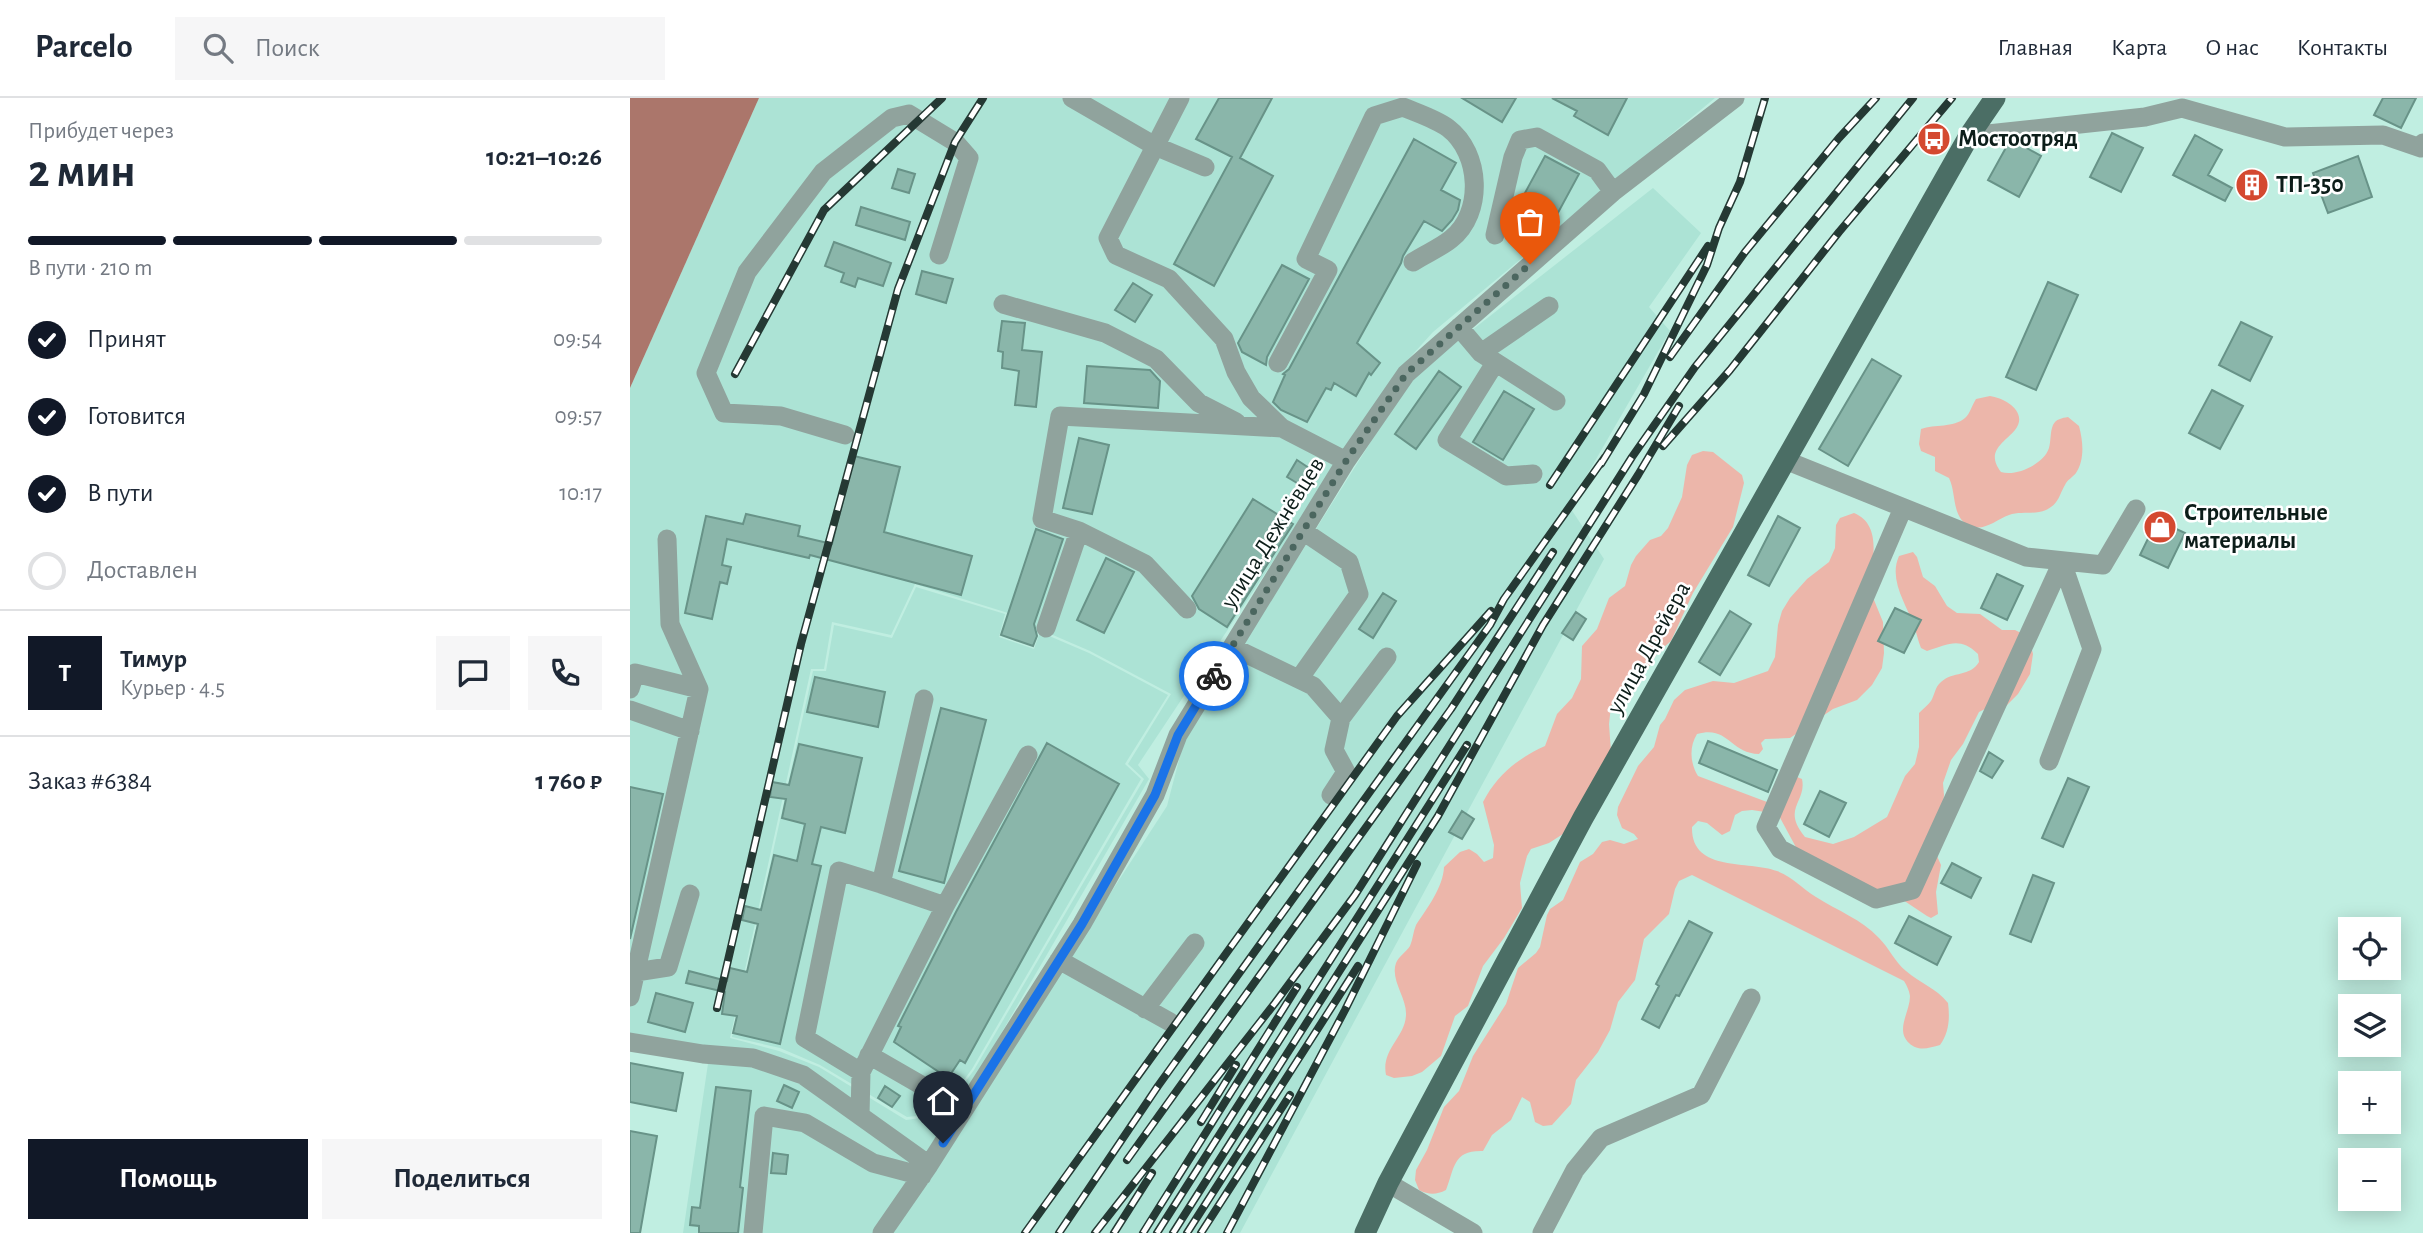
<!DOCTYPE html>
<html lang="ru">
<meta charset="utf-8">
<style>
body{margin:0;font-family:"Alegreya Sans",sans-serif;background:#f6f6f7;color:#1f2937;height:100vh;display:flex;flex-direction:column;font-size:26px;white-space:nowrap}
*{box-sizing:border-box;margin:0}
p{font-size:23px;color:#747a83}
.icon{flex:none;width:38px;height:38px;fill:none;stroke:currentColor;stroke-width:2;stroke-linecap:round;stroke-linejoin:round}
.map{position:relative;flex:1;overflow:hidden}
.drawer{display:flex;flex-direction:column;background:#fff;width:630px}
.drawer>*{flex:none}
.tools{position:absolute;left:1708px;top:819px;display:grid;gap:14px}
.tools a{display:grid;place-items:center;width:63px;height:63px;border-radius:0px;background:#fff;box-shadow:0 4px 18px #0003;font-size:35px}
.pin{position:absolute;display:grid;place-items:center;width:60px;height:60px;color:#fff;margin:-72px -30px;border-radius:50% 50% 50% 0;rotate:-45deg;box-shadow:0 0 7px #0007}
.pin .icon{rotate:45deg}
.courier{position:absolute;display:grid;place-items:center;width:70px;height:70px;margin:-35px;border:5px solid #1a73e8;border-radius:50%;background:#fff;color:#222;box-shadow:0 2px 9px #0007}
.overview em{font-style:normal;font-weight:700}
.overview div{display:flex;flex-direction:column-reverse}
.overview{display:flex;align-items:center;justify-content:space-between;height:119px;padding:0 28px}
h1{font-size:46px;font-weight:700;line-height:52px}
.bar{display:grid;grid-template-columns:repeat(4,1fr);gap:10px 7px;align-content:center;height:84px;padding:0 28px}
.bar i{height:9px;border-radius:5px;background:#e0e1e3}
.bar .current{background:#111827}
.bar p{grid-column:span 4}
.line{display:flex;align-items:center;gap:18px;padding:0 28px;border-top:2px solid #e0e1e3}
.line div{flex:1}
.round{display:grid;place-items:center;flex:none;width:74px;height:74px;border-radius:0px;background:#f6f6f7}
ol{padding:0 28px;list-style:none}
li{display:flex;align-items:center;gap:21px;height:77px}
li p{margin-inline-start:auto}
li .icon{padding:7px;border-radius:50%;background:#111827;color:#fff;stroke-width:4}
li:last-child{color:#747a83}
li i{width:38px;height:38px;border:4px solid #e0e1e3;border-radius:50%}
.cta{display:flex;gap:14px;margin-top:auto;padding:14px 28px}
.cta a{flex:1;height:80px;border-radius:0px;background:#111827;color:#fff;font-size:28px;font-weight:700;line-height:80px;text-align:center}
.cta a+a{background:#f6f6f7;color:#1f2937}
header{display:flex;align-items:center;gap:42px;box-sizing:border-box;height:98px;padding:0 35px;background:#fff;border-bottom:2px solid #e0e1e3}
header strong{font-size:33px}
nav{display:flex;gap:38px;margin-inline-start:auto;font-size:24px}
.search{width:490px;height:63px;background:#f6f6f7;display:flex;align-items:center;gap:18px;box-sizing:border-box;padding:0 24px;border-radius:0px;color:#747a83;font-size:26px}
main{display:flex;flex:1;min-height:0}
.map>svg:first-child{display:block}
.built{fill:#ace3d5;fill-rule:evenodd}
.green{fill:#ecb6aa}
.water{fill:#ab766b}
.building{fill:#8ab6aa;stroke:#689388;stroke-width:2}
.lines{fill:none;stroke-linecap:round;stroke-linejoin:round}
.minor{stroke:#90a39d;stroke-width:19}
.major{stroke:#4b6e65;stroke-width:21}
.rail-casing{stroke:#253934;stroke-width:8}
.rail{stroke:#fff;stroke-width:5;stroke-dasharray:16;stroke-linecap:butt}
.done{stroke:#4b665f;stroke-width:7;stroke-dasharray:0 12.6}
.route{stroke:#1a73e8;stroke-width:9}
.labels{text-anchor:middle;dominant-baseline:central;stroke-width:5;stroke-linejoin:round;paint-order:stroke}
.poi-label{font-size:24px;font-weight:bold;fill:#0c1d19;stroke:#fff;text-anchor:start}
.street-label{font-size:24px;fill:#0c1d19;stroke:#fff}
</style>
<header>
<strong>Parcelo</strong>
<div class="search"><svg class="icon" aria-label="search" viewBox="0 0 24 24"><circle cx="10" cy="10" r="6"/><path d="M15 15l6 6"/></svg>Поиск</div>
<nav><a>Главная</a><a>Карта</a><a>О нас</a><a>Контакты</a></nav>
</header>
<main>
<section class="drawer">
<div class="overview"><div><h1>2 мин</h1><p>Прибудет через</p></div><em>10:21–10:26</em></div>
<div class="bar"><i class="current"></i><i class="current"></i><i class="current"></i><i></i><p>В пути · 210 m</p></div>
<ol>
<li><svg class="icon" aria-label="check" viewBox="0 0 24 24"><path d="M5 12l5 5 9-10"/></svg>Принят<p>09:54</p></li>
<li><svg class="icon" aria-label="check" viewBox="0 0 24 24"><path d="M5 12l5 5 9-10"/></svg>Готовится<p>09:57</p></li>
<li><svg class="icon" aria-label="check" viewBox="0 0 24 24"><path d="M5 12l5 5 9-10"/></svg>В пути<p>10:17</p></li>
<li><i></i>Доставлен</li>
</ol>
<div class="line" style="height:126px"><b class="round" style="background:#111827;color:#fff">Т</b><div><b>Тимур</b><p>Курьер · 4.5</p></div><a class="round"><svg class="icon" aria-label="chat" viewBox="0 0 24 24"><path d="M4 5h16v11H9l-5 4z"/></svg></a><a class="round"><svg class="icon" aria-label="phone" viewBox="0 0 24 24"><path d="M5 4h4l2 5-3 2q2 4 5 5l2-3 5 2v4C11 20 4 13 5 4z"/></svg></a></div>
<div class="line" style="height:91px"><div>Заказ #6384</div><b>1 760 ₽</b></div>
<div class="cta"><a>Помощь</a><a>Поделиться</a></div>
</section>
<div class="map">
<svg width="1793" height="1135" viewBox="0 0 1793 1135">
<rect width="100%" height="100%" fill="#c0eee1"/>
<path class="built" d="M 129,0 L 1085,0 L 803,234 L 774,266 L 508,667 L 519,681 L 326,1013 L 244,1135 L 53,1135 L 80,952 L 0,936 L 0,290 ZM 285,486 L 378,515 L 371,537 L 403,548 L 409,531 L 460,553 L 541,596 L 498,666 L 514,681 L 344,972 L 319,1006 L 298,1019 L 276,1022 L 189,969 L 149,953 L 100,940 L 181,571 L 194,571 L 202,524 L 261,537 Z
M 1023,90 L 1071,135 L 1019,209 L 1040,233 L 939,408 L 974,461 L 610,1135 L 260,1135 L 537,708 L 555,639 L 781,280 Z
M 286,489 L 375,516 L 369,539 L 404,551 L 410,534 L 459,555 L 538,597 L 495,666 L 511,681 L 342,971 L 317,1005 L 297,1017 L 277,1019 L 190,967 L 150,950 L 102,939 L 183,573 L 196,573 L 204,527 L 262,540 Z"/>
<path class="green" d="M 1360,298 C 1375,300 1399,314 1385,332 C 1374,345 1355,353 1371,374 C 1386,379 1414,366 1419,350 C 1421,343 1420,334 1423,327 C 1426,321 1432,320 1438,319 L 1449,328 C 1453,343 1455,361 1446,375 C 1443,379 1437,382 1435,387 C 1429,397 1429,406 1416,412 C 1404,417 1391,413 1379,417 C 1365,422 1351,437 1335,425 C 1322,415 1326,394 1319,380 L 1305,373 L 1305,359 L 1291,353 L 1289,346 L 1291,331 C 1305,326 1323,330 1335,320 C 1340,316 1342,307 1346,301 Z
M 1073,353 L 1083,354 L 1112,377 L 1114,385 L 1103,429 L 1063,495 L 1041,543 L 1028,554 L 1018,570 L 981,608 L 979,626 L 981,654 L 933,736 L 919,745 L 901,751 L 897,758 L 890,785 L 892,810 L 874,840 L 853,868 L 838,908 L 825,918 L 811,958 L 792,974 L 782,978 L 764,980 L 756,977 C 751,951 775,940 776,917 C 777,900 760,882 766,865 C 769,858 776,854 780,848 C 783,841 783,834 786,827 C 797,810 813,790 814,769 L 830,754 L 839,751 L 847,756 L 854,764 L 863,760 L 864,747 L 853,704 C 867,677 888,660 915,648 L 927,616 L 942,600 L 951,581 L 952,548 L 967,531 L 979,500 L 995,488 L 1001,467 L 1006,458 L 1020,442 L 1031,438 L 1038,430 L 1052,399 L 1057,367 L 1062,357 Z
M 1224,415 C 1256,428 1240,473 1237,500 L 1244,502 L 1253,524 L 1254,555 L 1252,570 L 1242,587 L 1227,602 L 1203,611 L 1160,640 L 1135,641 L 1131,645 L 1133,651 L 1129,656 C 1099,655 1099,627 1067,636 C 1059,649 1060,665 1068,678 L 1137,704 L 1167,679 L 1172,681 C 1177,704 1151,710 1175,739 L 1203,746 L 1224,739 L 1257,719 L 1275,678 L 1285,666 L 1289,649 L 1289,615 C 1293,611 1298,607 1301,603 C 1305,596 1305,589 1311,584 C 1323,573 1340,579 1349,564 L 1348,556 C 1329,538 1318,547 1297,553 L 1291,550 C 1288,543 1287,536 1284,528 C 1277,507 1258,482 1269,458 L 1283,454 L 1287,459 L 1293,479 L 1305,488 L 1317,508 L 1327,515 L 1350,516 L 1372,532 L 1385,532 L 1391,535 L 1400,544 L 1403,556 L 1400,576 L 1388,596 L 1373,611 L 1355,611 L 1349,614 L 1333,646 L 1321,662 L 1313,685 L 1314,697 L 1307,758 L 1311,767 L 1306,794 L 1308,816 L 1301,820 L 1297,818 L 1267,798 L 1230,786 L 1168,753 L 1148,716 L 1122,712 L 1112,713 L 1105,717 L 1100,733 L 1092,737 L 1077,725 L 1068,723 L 1062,729 C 1061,775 1119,762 1147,773 C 1163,779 1173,791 1186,799 C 1208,813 1231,821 1249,840 C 1259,850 1265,864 1276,873 C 1290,885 1306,890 1318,905 C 1320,920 1319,935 1310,947 C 1299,950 1288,954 1279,945 C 1265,932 1280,914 1280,898 C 1279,892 1277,888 1274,883 L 1062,777 L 1049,783 L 1045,791 L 1039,816 L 1014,841 L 1005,882 L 988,904 L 980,932 L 968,954 L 946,982 L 941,1006 L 922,1027 L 913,1028 L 905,1024 L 900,1004 L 892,999 L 881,1022 L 862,1037 L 853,1053 C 823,1052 825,1069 816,1092 C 806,1097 799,1097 789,1092 L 785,1082 L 786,1072 L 797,1052 L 814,1009 L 829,993 L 843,958 L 876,906 L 888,870 L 906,855 L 910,849 L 917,817 L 920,811 L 933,802 L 950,764 L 963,756 L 972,744 L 980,742 L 994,746 L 1008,741 L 1004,736 L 992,730 L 987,717 L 988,709 L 1008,668 L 1024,649 L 1030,627 L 1035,621 L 1044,602 L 1055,592 L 1083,583 L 1104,585 L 1138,573 L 1145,559 L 1148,527 L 1152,513 L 1160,500 L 1177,481 L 1199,464 L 1205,450 L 1206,427 L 1210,420 Z"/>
<path class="water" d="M 0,0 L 129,0 L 0,290 Z"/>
<path class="building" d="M 589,0 L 642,0 L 610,60 L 643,78 L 584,188 L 544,166 L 602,59 L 566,41 Z
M 832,0 L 886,0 L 872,24 Z
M 922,0 L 997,0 L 978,37 L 944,18 L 947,13 Z
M 1753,0 L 1786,0 L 1771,30 L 1744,17 Z
M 1482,35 L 1513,50 L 1491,94 L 1460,79 Z
M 1565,37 L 1592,52 L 1578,77 L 1602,90 L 1595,103 L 1543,77 Z
M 784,41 L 826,65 L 811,92 L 830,102 L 828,112 L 822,122 L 812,133 L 794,123 L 773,158 L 771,165 L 727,245 L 750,265 L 741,277 L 739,275 L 726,298 L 704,285 L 701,292 L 696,290 L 677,324 L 651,312 L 643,304 L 655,277 L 653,276 L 659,271 Z
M 1388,45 L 1411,58 L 1389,99 L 1358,82 L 1378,46 Z
M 915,58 L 949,76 L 923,124 L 889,106 Z
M 1728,58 L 1742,99 L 1698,115 L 1683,75 Z
M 268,71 L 285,76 L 279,95 L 262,90 Z
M 1620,75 L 1632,81 L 1623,99 L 1611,93 Z
M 231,109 L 280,124 L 275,142 L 226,127 Z
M 204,144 L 261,165 L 253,188 L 228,180 L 225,189 L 211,184 L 214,175 L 195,168 Z
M 652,167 L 679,181 L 637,259 L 636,267 L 612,254 L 608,245 Z
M 292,173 L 323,181 L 316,205 L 286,196 Z
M 1418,184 L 1448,197 L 1406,292 L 1376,279 Z
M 503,185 L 522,197 L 505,224 L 485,212 Z
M 372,223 L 395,225 L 392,252 L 412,254 L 406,309 L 385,307 L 389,273 L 372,270 L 373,254 L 368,253 Z
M 1611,224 L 1642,239 L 1620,283 L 1589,267 Z
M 1242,261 L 1271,278 L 1218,368 L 1189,351 Z
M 457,268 L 520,272 L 530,283 L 528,310 L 454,305 Z
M 809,273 L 831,289 L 786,351 L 765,336 Z
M 1582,292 L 1613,308 L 1590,351 L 1559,335 Z
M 874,293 L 904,311 L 873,362 L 843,344 Z
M 449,340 L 479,347 L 462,416 L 433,410 Z
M 224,358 L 270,369 L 254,434 L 342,458 L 331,497 L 180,457 L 179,460 L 97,441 L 92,467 L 101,469 L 97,486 L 90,484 L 82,521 L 55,515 L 76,418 L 113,426 L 116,416 L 170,428 L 168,438 L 202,446 Z
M 667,362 L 682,372 L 672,388 L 657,379 Z
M 623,401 L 663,426 L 597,529 L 569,511 L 562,498 Z
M 1148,418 L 1170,430 L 1139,488 L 1118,477 Z
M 1527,422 L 1555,435 L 1538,470 L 1510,457 Z
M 406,431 L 433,441 L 404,526 L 407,538 L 403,548 L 371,537 Z
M 476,460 L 504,474 L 474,535 L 447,522 Z
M 1367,476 L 1393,488 L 1377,522 L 1351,510 Z
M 753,495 L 766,503 L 743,540 L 729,531 Z
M 1265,510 L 1291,522 L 1274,555 L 1248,543 Z
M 1100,513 L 1121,526 L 1090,577 L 1069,564 Z
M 946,514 L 956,521 L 943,542 L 932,535 Z
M 185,579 L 255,594 L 248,629 L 177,614 Z
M 311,610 L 356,622 L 314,785 L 269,773 Z
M 1078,643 L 1147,672 L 1138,694 L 1069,665 Z
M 417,645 L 489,686 L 335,965 L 330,962 L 318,980 L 264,944 L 271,929 L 268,928 L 326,814 Z
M 169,646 L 232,660 L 215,735 L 191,729 L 182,766 L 191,768 L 150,946 L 103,935 L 107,918 L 92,916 L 95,894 L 56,885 L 59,873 L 97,883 L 100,870 L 117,874 L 128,826 L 112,822 L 115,808 L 131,812 L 144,757 L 167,763 L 175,726 L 152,720 L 156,701 L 140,699 L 142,684 L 159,687 Z
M 1359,654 L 1373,663 L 1362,680 L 1350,673 Z
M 1438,680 L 1459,689 L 1433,749 L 1412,740 Z
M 0,689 L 33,696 L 0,841 Z
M 1190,693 L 1216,705 L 1199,739 L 1174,726 Z
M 832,713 L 844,721 L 832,741 L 819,734 Z
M 1322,765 L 1351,780 L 1341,800 L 1311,785 Z
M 1403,777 L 1424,785 L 1401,844 L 1380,836 Z
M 1279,818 L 1321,839 L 1307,867 L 1265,845 Z
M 1059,823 L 1082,835 L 1049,898 L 1046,897 L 1029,930 L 1012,921 L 1029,888 L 1026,886 Z
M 26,895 L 63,905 L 55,934 L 18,924 Z
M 0,965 L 53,975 L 46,1013 L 0,1004 Z
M 154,987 L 169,994 L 162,1010 L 147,1003 Z
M 255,988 L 270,998 L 262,1009 L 248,1000 Z
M 86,989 L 121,993 L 110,1089 L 113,1090 L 108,1135 L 69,1135 L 69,1128 L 60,1127 L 62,1109 L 70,1110 Z
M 0,1033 L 27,1038 L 10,1135 L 0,1135 Z
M 143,1055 L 158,1057 L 156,1076 L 141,1075 Z"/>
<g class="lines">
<path class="minor" d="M 442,0 L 525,48 L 575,69
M 550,0 L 478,140 L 486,157 L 539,181 L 594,241 L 606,274 L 621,300 L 652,330
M 1339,38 L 1515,19 L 1552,10 L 1655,39 L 1753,37 L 1791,50 L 1793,45
M 865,137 L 883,59 L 890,42 L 907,39 L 967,72 L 983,94
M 373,206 L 475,235 L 526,261 L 569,305 L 606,324
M 829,229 L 851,255 L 926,303
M 851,255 L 919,208
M 648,265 L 698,172 L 676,161 L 744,18 L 773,9 C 787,15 806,21 818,30 C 851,55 854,115 821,141 C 810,150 795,156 783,164
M 865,265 L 817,342 L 876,378 L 903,376
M 215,337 L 151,318 L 94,315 L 76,275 L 117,174 L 193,74 L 262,20 L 279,16 L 325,44 L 339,60 L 309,157
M 1155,362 L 1396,459 L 1473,467 L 1506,411
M 1273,410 L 1136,729 L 1150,751 L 1246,801 L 1282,792 L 1432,464
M 449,433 L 515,466 L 557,511
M 37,441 L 40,526 L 69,591
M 416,530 L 449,433 L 412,421 L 430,318 L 652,330 L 716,363
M 602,549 L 683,588 L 711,620
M 669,581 L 729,496 L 719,464 L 673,433
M 0,591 L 5,575 L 69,591 L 0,899
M 0,612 L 60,633
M 1419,663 L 1462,551 L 1432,464
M 701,697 L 716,674 L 704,652 L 711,620 L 757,559
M 315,808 L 398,657
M 429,862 L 540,924
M 6,874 L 38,869 L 60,796
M 515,911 L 565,845
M 0,944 L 73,956 L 123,960 L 173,977 L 299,1067
M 239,957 L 298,991
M 231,974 L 175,940 L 209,773 L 251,786 L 294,601
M 230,1018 L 231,974 L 315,808 L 251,786
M 758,1085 L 843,1135
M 123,1135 L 134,1018 L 175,1025 L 243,1065 L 292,1078
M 252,1135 L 299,1067 L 452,826 L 525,697 L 548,637 L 716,363 L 776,276 L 983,94 L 1105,0
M 912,1135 L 945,1072 L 971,1040 L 1071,997 L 1121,900"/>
<path class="major" d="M 735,1135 L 758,1085 L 953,720 L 1339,38 L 1365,0"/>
<defs>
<path id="rail" d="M 1040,259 L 1115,154 L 1209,40 L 1246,0
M 105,276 L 194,112 L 312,0
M 1033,348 L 1100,272 L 1209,134 L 1322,0
M 971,366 L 1014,296 L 1077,167 L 1089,130 L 1110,84 L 1135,0
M 920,387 L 1078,148
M 87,910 L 171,546 L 268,191 L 325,44 L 353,0
M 571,1024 L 606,967
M 497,1062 L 821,611 L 923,454
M 395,1135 L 767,618 L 861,513
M 429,1135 L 528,988 L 860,527 L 874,501 L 975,359
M 465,1135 L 645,905 L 725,797 L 1002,359 L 1065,269 L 1283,0
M 484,1135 L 522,1075
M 513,1135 L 667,889
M 527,1135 L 837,647
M 543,1135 L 808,718 L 913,527 L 1008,377 L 1049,308
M 557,1135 L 728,868
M 571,1135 L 660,997
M 597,1135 L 715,912 L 787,766"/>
</defs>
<use href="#rail" class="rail-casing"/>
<use href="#rail" class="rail"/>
</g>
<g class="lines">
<path class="done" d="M 584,578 L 716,363 L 776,276 L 900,166"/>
<path class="route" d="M 313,1045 L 452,826 L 525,697 L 548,637 L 584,578"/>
</g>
<defs>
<symbol id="bus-disc" viewBox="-11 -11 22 22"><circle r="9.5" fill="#d44930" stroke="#fff"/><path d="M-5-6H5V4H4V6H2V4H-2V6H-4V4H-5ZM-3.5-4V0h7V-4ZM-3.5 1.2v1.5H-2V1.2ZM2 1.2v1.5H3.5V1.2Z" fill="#fff"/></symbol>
<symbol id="building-disc" viewBox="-11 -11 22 22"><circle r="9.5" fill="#d44930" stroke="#fff"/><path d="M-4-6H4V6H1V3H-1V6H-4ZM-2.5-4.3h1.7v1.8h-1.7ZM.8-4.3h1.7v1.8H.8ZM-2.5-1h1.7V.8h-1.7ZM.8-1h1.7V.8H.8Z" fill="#fff"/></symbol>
<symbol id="shop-disc" viewBox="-11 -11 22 22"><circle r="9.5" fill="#d44930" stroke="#fff"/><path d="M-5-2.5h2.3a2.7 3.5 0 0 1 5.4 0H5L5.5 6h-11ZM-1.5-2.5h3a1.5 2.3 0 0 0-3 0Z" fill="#fff"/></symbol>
</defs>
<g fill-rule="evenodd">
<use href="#bus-disc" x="1285" y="22" width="38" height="38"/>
<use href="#building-disc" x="1603" y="68" width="38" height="38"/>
<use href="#shop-disc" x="1511" y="410" width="38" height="38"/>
</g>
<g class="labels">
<g class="poi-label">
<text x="1328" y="41">Мостоотряд</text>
<text x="1646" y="87">ТП-350</text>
<text x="1554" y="415">Строительные<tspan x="1554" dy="28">материалы</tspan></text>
</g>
<g class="street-label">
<text transform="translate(643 435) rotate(-58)">улица Дежнёвцев</text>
<text transform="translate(1019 550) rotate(-61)">улица Дрейера</text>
</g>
</g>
</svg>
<div class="tools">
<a><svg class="icon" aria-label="locate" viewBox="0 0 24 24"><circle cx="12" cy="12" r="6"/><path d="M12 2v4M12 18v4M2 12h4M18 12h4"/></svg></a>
<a><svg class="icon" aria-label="layers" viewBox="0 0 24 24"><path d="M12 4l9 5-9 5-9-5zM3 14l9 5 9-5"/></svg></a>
<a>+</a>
<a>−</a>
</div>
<div class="pin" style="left:900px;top:166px;background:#ea580c"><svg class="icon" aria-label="bag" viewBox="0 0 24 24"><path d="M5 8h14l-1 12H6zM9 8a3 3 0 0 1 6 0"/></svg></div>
<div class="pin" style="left:313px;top:1045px;background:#1f2937"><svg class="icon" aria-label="home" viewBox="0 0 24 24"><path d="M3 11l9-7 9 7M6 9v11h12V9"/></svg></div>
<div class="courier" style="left:584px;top:578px"><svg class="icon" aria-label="bike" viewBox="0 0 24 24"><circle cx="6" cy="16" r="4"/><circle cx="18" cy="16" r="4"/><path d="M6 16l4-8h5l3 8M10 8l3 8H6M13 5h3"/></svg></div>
</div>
</main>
